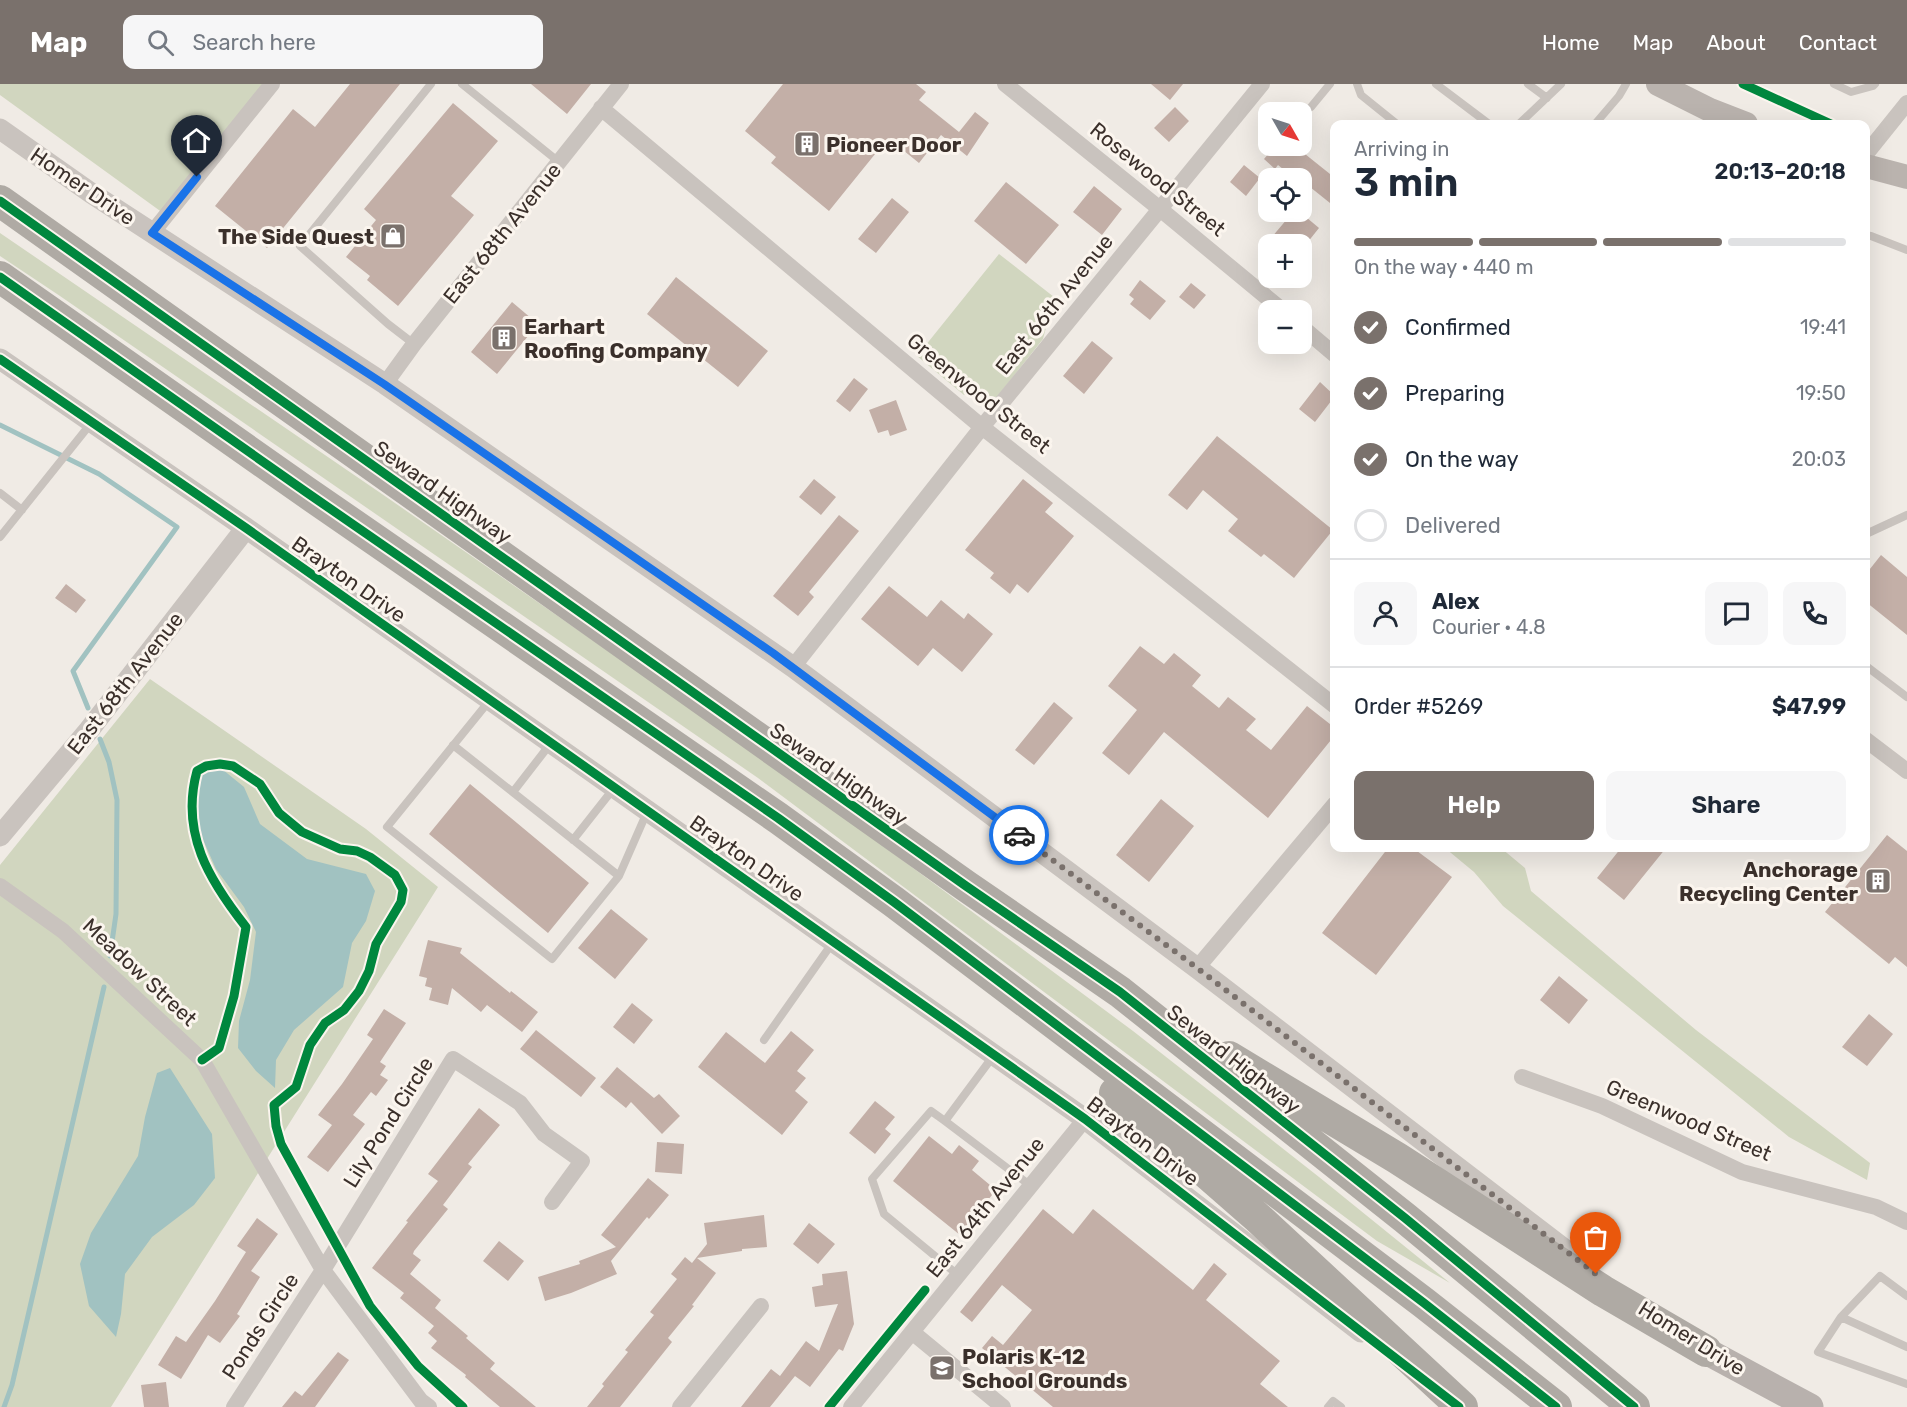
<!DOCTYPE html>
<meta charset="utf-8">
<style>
body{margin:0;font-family:Rubik,sans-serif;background:#f6f6f7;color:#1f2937;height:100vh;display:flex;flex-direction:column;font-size:22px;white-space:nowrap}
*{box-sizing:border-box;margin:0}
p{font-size:20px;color:#747a83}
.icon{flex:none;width:33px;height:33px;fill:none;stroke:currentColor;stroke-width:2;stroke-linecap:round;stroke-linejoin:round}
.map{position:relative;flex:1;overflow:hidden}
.details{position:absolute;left:1330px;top:36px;width:540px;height:732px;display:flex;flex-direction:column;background:#fff;border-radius:12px;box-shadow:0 6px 24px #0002}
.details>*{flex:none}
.needle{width:39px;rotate:129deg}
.controls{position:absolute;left:1258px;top:18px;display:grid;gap:12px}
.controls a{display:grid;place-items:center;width:54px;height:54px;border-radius:12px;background:#fff;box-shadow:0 6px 24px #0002;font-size:30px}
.pin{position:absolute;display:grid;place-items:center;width:51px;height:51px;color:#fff;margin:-62px -26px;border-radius:50% 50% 50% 0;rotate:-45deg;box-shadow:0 0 6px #0007}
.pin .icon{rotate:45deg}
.courier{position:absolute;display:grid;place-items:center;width:60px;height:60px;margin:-30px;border:4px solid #1a73e8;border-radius:50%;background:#fff;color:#222;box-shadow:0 2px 8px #0007}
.overview em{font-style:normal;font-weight:600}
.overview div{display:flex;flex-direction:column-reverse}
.overview{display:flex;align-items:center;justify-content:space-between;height:102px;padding:0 24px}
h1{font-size:39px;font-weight:600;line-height:45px}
.bar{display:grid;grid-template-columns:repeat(4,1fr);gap:9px 6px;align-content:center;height:72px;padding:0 24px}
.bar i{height:8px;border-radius:4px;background:#e0e1e3}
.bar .active{background:#7a716c}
.bar p{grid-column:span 4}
.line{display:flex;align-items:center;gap:15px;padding:0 24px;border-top:2px solid #e0e1e3}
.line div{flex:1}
.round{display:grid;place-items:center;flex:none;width:63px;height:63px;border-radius:12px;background:#f6f6f7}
ol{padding:0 24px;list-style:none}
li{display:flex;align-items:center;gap:18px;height:66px}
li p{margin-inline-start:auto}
li .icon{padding:6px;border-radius:50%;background:#7a716c;color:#fff;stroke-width:4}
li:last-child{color:#747a83}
li i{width:33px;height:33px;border:3px solid #e0e1e3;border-radius:50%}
.button{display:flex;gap:12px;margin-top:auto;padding:12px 24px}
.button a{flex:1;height:69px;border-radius:12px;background:#7a716c;color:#fff;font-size:24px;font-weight:600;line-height:69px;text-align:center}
.button a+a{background:#f6f6f7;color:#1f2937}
header{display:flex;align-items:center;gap:36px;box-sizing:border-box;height:84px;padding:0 30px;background:#7a716c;color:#fff}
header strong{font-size:28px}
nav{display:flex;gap:33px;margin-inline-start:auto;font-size:21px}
.search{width:420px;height:54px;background:#f6f6f7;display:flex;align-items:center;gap:15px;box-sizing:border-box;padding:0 21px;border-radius:12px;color:#747a83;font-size:22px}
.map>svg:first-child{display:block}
.green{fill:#d1d6bf}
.water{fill:#a1c2c1}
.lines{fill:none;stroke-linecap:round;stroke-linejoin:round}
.stream{stroke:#a1c2c1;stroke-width:5}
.building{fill:#c3afa7}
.service{stroke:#c9c3be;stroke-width:8}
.minor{stroke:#c9c3be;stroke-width:16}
.tertiary{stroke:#c9c3be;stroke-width:21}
.secondary{stroke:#bab3ae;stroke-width:24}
.primary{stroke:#b8b1ad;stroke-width:27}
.motorway{stroke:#afaaa4;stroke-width:32}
.cycleway-casing{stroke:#fbf5ee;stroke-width:13}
.cycleway{stroke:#00873e;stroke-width:9}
.done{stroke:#7a716c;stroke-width:6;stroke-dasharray:0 10.8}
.route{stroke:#1a73e8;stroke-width:8}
.labels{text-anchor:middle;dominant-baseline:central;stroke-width:6;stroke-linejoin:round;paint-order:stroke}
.poi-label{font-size:21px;font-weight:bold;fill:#3b302b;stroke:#fbf5ee;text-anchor:start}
.street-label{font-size:21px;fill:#3b302b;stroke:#fbf5ee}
</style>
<header>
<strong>Map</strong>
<div class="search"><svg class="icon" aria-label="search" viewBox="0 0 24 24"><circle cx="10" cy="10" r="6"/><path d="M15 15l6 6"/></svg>Search here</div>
<nav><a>Home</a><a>Map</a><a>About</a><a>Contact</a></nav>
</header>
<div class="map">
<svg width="1907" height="1323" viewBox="0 0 1907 1323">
<rect width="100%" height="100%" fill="#f0ebe5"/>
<path class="green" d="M 0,0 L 271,0 L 163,129 L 0,11 Z
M 0,149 L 382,410 L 797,698 L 1133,947 L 1319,1093 L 1450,1199 L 1377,1157 L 758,694 L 60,212 L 0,172 Z
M 999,170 L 1054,213 L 1043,255 L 997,313 L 964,311 L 917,272 Z
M 150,595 L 366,745 L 438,803 L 111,1323 L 0,1323 L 0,781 Z
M 1445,764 L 1501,764 L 1525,784 L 1531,807 L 1696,946 L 1870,1079 L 1867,1096 L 1789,1053 L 1503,822 L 1474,788 Z"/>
<path class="water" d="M 222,685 L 244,703 L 260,740 L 307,775 L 366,790 L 375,807 L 366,837 L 352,859 L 343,903 L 294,946 L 276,976 L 275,1004 L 256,987 L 238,964 L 239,937 L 250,896 L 256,848 L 244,823 L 216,785 L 197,742 L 199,690 Z
M 170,984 L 212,1050 L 215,1094 L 194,1121 L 152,1153 L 125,1190 L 121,1230 L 116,1253 L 89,1222 L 80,1180 L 91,1149 L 138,1072 L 145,1033 L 157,989 Z"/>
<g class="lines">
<path class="stream" d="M 0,341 L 99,390 L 177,443 L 73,587 L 88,624
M 100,655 L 109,678 L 117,716 L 116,830 L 110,872
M 4,1323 L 12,1301 L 104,903"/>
</g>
<path class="building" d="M 350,0 L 400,0 L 267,164 L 215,122 L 293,25 L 315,43 Z
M 531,0 L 591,0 L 567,30 Z
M 783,0 L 916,0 L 926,8 L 919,16 L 959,48 L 975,28 L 989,39 L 967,72 L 941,51 L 919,79 L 888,54 L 829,127 L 771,79 L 776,73 L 745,47 Z
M 1151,0 L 1183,0 L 1170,16 Z
M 453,19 L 498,57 L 451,112 L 474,131 L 398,222 L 367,196 L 370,192 L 346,173 L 376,136 L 364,125 Z
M 1175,23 L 1189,37 L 1169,58 L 1154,44 Z
M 1275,62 L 1295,62 L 1335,94 L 1335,123 L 1310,103 L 1308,105 L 1302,101 L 1302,94 L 1294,94 L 1278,81 L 1275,85 L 1264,75 Z
M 1244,81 L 1260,94 L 1246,112 L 1230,98 Z
M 1006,98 L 1059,141 L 1026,180 L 974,137 Z
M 1094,102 L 1122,125 L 1102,151 L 1073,128 Z
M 892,114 L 909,128 L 876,169 L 858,155 Z
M 1293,128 L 1300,128 L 1319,144 L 1303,164 L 1302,160 L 1289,153 L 1283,160 L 1266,160 Z
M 676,193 L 768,267 L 738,303 L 647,230 Z
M 1140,196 L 1166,217 L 1150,236 L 1130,220 L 1134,215 L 1129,211 Z
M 1191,199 L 1206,211 L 1194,225 L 1179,213 Z
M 512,218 L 538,240 L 497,290 L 471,268 Z
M 1092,257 L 1113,274 L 1084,310 L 1063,292 Z
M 854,294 L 868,305 L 850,328 L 836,317 Z
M 1320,298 L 1335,312 L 1315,338 L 1299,325 Z
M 896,316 L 907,346 L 890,352 L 888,346 L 878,349 L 869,326 Z
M 1217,352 L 1333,446 L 1294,494 L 1264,470 L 1261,473 L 1228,447 L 1238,435 L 1203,406 L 1187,426 L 1168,411 Z
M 814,395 L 836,413 L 821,431 L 799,413 Z
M 1023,395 L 1053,419 L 1045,428 L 1074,452 L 1028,509 L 1017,500 L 1010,510 L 990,494 L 994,489 L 965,466 Z
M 839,431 L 859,447 L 809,508 L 814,513 L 798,532 L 773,512 Z
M 1881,471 L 1907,493 L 1907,551 L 1866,518 L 1866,490 Z
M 66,500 L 86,516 L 76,529 L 55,514 Z
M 889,502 L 927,533 L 941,516 L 964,535 L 968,529 L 993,550 L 962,588 L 933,564 L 918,582 L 861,535 Z
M 1140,562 L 1164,580 L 1174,569 L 1201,591 L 1192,602 L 1219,624 L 1228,613 L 1256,635 L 1246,646 L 1271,666 L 1307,622 L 1335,644 L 1335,651 L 1268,734 L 1164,648 L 1129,691 L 1102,669 L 1137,626 L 1108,602 Z
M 1054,618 L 1073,634 L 1034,681 L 1015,666 Z
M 470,700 L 589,799 L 548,849 L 429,750 Z
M 1161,715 L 1194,742 L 1149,798 L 1116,771 Z
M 1887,751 L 1907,767 L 1907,883 L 1895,873 L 1889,880 L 1825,828 Z
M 1388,764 L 1413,764 L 1452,793 L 1376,891 L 1322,849 Z
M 1621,764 L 1666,764 L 1624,816 L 1597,794 Z
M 611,825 L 648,855 L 615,895 L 578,864 Z
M 428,856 L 462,864 L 460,869 L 510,909 L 511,907 L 538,928 L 522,948 L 487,921 L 481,928 L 452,904 L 448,921 L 429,916 L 432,904 L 425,902 L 427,894 L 419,892 Z
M 1559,892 L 1588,916 L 1569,940 L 1540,916 Z
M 632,919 L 653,936 L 634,960 L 613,943 Z
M 384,925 L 406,939 L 380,978 L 386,982 L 380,991 L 388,996 L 376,1012 L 371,1008 L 353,1031 L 365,1040 L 328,1088 L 307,1073 L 332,1041 L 318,1031 L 342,1000 L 373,955 L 367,951 Z
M 1869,930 L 1893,950 L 1867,982 L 1842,963 Z
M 536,946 L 596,994 L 581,1013 L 520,965 Z
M 791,947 L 814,966 L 797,987 L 806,994 L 795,1007 L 808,1018 L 782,1051 L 698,983 L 726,948 L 765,979 Z
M 617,983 L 654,1014 L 659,1010 L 680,1032 L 662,1050 L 631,1018 L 626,1024 L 600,1003 Z
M 875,1017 L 895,1033 L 885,1045 L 891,1050 L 875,1070 L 849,1049 Z
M 479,1024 L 500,1041 L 468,1080 L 472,1083 L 443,1121 L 448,1125 L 414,1167 L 413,1170 L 421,1176 L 410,1190 L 441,1216 L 435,1224 L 468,1252 L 466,1254 L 495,1279 L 490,1285 L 536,1323 L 500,1323 L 488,1313 L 465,1293 L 466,1291 L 431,1264 L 437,1257 L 428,1249 L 434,1242 L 400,1214 L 404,1209 L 372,1184 L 408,1138 L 406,1137 L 438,1097 L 428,1090 Z
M 929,1052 L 952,1070 L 959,1061 L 979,1077 L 972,1086 L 996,1106 L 960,1151 L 893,1097 Z
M 657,1058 L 684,1060 L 682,1090 L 655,1088 Z
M 648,1094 L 669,1111 L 649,1135 L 647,1133 L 611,1177 L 617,1190 L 571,1209 L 545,1217 L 538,1193 L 580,1180 L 579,1177 L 616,1163 L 601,1151 Z
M 1043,1125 L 1073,1150 L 1093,1125 L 1193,1206 L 1214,1179 L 1227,1190 L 1206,1216 L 1280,1277 L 1260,1300 L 1288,1323 L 1053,1323 L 982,1264 L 992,1252 L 1003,1261 L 1032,1226 L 1002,1201 L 972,1238 L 960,1228 Z
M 764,1131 L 767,1163 L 742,1165 L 742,1167 L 697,1174 L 716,1189 L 692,1221 L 694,1222 L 668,1254 L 672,1258 L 620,1323 L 587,1323 L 604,1302 L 602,1300 L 628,1268 L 625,1266 L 654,1231 L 650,1228 L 677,1195 L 671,1190 L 685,1173 L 692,1179 L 707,1160 L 704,1139 Z
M 257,1134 L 278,1150 L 251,1187 L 260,1193 L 237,1230 L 240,1232 L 220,1259 L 208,1251 L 181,1295 L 158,1281 L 176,1252 L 186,1258 L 215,1217 L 246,1168 L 237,1162 Z
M 809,1139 L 835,1160 L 818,1180 L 793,1160 Z
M 499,1157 L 524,1177 L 508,1197 L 483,1177 Z
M 847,1187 L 854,1240 L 843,1267 L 839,1265 L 810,1303 L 795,1292 L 770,1323 L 741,1323 L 771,1285 L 780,1292 L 806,1257 L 819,1267 L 838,1220 L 815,1223 L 812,1203 L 823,1201 L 822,1190 Z
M 338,1268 L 349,1276 L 315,1323 L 282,1323 L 295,1307 L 302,1312 Z
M 166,1298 L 169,1323 L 144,1323 L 141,1301 Z"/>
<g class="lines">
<path class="service" d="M 462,0 L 559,78
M 1357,0 L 1361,11 L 1397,40
M 1436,0 L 1489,40
M 1528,0 L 1547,14
M 1834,0 L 1851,8 L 1873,2 L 1875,0
M 1311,23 L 1330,0
M 1519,40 L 1561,0
M 1595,40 L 1619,12 L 1626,0
M 1871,152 L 1907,166
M 414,260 L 388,240 L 300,162 L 431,0
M 0,409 L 22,426
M 1866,450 L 1907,431
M 0,453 L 92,338
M 1866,582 L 1907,613
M 490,616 L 387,743 L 552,875 L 619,792 L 647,728
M 453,661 L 619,792
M 513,708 L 551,659
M 573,756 L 614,704
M 764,956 L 833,858
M 994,971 L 945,1037 L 1031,1102
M 945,1037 L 931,1027 L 872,1095 L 884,1130 L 958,1191
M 1841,1233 L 1880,1192 L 1907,1212
M 1907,1263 L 1841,1233 L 1818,1268 L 1907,1300
M 1328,1323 L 1333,1317 L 1341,1323"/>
<path class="minor" d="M 1005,0 L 1160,125 L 1282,226
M 601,24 L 982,343 L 1335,622
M 1866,70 L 1907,19
M 152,149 L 272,0
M 1302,243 L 1335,271
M 385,300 L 414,260 L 621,0
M 793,583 L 982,343 L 1262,0
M 1866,656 L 1907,687
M 0,802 L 63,847 L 202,976 L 323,1186 L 421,1317 L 429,1323
M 1197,884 L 1335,720
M 1522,993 L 1602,1022 L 1742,1088 L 1876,1123 L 1907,1138
M 912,1248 L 1003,1323
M 234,1323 L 323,1186 L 453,975 L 520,1019 L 544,1050 L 582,1077 L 552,1118
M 680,1323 L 761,1222
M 851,1323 L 1085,1035"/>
<path class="tertiary" d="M 0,45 L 91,109 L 385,300 L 793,583 L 1197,884 L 1567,1167
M 0,275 L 246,444 L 1085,1035 L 1361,1248
M 0,752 L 89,646 L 246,444"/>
<path class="secondary" d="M 1658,0 L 1710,26 L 1746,40
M 1866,82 L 1907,93"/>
<path class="primary" d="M 1706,1267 L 1810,1323"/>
<path class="motorway" d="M 0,117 L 966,802 L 1120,908 L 1405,1134 L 1634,1323
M 0,193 L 306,408 L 778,734 L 894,818 L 1424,1219 L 1556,1323
M 1229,973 L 1397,1074 L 1603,1207 L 1706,1267
M 1115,1009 L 1258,1134 L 1462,1323"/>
<defs>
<path id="cycleway" d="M 1743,0 L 1831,40
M 0,117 L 966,802 L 1120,908 L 1405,1134 L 1634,1323
M 0,193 L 306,408 L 778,734 L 894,818 L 1424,1219 L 1556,1323
M 0,275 L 246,444 L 1085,1035 L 1459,1323
M 202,976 L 219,964 L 234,912 L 246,843 C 209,796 180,749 197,687 L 206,682 L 220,680 L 233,682 L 260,700 L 279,729 L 302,748 L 340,765 L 357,767 L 370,773 L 395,791 L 403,806 L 401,818 L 376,860 L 369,887 L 359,907 L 344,926 L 325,939 L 310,961 L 296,1003 L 274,1021 L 276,1042 L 281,1060 L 370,1222 L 418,1282 L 463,1323
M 829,1323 L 925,1206"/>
</defs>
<use href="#cycleway" class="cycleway-casing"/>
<use href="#cycleway" class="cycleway"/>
</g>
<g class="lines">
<path class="done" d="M 1019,751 L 1197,884 L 1596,1190"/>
<path class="route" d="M 197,93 L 152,149 L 384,300 L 773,569 L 1019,751"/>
</g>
<defs>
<symbol id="building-square" viewBox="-11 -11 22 22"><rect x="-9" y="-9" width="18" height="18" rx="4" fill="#7a716c" stroke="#fbf5ee"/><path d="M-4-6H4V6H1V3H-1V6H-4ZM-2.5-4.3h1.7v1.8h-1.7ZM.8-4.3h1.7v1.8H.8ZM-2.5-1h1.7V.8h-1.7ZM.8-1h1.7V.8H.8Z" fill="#fff"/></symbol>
<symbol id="shop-square" viewBox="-11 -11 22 22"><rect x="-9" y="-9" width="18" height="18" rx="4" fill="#7a716c" stroke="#fbf5ee"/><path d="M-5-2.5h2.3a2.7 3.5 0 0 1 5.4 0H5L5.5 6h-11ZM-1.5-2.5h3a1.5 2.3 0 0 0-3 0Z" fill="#fff"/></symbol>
<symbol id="school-square" viewBox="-11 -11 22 22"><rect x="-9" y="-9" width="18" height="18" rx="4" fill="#7a716c" stroke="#fbf5ee"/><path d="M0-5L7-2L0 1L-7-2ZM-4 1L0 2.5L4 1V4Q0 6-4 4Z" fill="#fff"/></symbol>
</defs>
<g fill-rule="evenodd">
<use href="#building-square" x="792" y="45" width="30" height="30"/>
<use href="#shop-square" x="378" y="137" width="30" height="30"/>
<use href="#building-square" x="489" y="239" width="30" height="30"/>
<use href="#building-square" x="1863" y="782" width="30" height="30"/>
<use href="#school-square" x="927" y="1269" width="30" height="30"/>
</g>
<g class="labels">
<g class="poi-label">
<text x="826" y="60">Pioneer Door</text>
<text x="374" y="152" text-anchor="end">The Side Quest</text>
<text x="524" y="242">Earhart<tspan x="524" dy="24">Roofing Company</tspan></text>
<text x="1858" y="785" text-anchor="end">Anchorage<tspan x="1858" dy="24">Recycling Center</tspan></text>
<text x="962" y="1272">Polaris K-12<tspan x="962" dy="24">School Grounds</tspan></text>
</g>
<g class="street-label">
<text transform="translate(1158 95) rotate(39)">Rosewood Street</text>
<text transform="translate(83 102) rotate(34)">Homer Drive</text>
<text transform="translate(502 149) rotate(-51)">East 68th Avenue</text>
<text transform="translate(1054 220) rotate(-51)">East 66th Avenue</text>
<text transform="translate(979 309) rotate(39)">Greenwood Street</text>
<text transform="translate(443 408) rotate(35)">Seward Highway</text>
<text transform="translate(349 495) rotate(35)">Brayton Drive</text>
<text transform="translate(125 599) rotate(-52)">East 68th Avenue</text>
<text transform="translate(839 690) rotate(35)">Seward Highway</text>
<text transform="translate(747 774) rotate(35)">Brayton Drive</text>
<text transform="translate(140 888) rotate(43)">Meadow Street</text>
<text transform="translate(1234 975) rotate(38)">Seward Highway</text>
<text transform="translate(1689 1036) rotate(23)">Greenwood Street</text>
<text transform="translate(388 1038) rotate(-58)">Lily Pond Circle</text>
<text transform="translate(1143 1057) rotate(37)">Brayton Drive</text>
<text transform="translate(985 1123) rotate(-51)">East 64th Avenue</text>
<text transform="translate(260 1242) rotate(-57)">Ponds Circle</text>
<text transform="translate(1692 1254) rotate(32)">Homer Drive</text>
</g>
</g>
</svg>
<div class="controls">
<a><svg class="needle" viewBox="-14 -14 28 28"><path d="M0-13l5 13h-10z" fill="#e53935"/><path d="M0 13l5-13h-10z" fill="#747a83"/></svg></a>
<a><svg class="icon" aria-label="locate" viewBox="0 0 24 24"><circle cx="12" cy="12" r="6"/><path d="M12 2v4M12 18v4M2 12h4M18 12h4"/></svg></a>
<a>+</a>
<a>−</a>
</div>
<div class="pin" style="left:1596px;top:1190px;background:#ea580c"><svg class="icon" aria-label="bag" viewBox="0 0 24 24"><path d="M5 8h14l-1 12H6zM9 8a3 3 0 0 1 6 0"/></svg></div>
<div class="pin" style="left:197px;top:93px;background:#1f2937"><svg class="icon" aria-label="home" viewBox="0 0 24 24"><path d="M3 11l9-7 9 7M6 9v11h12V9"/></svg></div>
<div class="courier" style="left:1019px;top:751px"><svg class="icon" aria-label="car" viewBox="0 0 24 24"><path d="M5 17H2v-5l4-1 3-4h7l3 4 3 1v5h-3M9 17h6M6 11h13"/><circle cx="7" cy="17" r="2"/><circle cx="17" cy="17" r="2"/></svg></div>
<section class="details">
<div class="overview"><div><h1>3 min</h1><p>Arriving in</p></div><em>20:13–20:18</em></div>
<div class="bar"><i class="active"></i><i class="active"></i><i class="active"></i><i></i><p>On the way · 440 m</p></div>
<ol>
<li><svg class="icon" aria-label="check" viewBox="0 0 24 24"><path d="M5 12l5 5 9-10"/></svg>Confirmed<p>19:41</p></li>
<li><svg class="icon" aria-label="check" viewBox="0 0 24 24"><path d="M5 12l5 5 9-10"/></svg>Preparing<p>19:50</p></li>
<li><svg class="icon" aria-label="check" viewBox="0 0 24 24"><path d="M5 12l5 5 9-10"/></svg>On the way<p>20:03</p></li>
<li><i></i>Delivered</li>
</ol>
<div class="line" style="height:108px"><a class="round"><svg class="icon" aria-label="person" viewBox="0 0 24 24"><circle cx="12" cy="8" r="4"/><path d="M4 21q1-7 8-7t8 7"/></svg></a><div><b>Alex</b><p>Courier · 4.8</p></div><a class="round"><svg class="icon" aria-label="chat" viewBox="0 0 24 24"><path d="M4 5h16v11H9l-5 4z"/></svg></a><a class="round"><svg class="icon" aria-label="phone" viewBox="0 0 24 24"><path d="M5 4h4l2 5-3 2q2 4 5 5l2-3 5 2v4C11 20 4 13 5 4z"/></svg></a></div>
<div class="line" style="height:78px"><div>Order #5269</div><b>$47.99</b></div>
<div class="button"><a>Help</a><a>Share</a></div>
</section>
</div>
